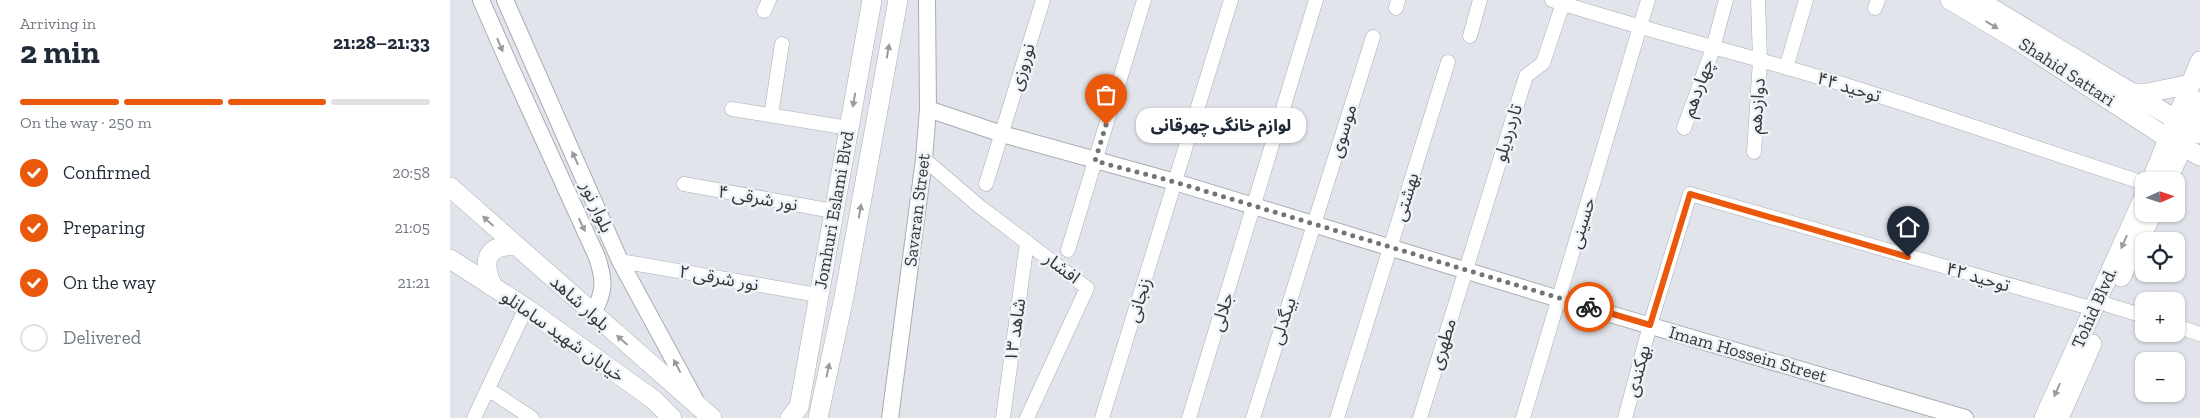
<!DOCTYPE html>
<meta charset="utf-8">
<style>
body{margin:0;font-family:"Zilla Slab","Noto Sans Arabic",serif;background:#f6f6f7;color:#1f2937;height:100vh;display:flex;flex-direction:column;font-size:19px;white-space:nowrap}
*{box-sizing:border-box;margin:0}
p{font-size:16px;color:#747a83}
.icon{flex:none;width:28px;height:28px;fill:none;stroke:currentColor;stroke-width:2;stroke-linecap:round;stroke-linejoin:round}
.map{position:relative;flex:1;overflow:hidden}
.sheet{display:flex;flex-direction:column;background:#fff;width:450px}
.sheet>*{flex:none}
.needle{width:32px;rotate:87deg}
.tools{position:absolute;left:1685px;top:172px;display:grid;gap:10px}
.tools a{display:grid;place-items:center;width:50px;height:50px;border-radius:10px;background:#fff;box-shadow:0 1px 4px #0004;font-size:25px}
.pin{position:absolute;display:grid;place-items:center;width:42px;height:42px;color:#fff;margin:-51px -21px;border-radius:50% 50% 50% 0;rotate:-45deg;box-shadow:0 0 5px #0007}
.pin .icon{rotate:45deg}
.courier{position:absolute;display:grid;place-items:center;width:50px;height:50px;margin:-25px;border:4px solid #ea580c;border-radius:50%;background:#fff;color:#222;box-shadow:0 1px 6px #0007}
.bubble{position:absolute;height:35px;border-radius:15px;background:#fff;box-shadow:0 1px 4px #0004;font-size:16px;font-weight:800;line-height:35px;text-align:center}
.summary em{font-style:normal;font-weight:800}
.summary div{display:flex;flex-direction:column-reverse}
.summary{display:flex;align-items:center;justify-content:space-between;height:85px;padding:0 20px}
h1{font-size:32px;font-weight:800;line-height:38px}
.bar{display:grid;grid-template-columns:repeat(4,1fr);gap:8px 5px;align-content:center;height:60px;padding:0 20px}
.bar i{height:6px;border-radius:4px;background:#e0e1e3}
.bar .on{background:#ea580c}
.bar p{grid-column:span 4}
ol{padding:0 20px;list-style:none}
li{display:flex;align-items:center;gap:15px;height:55px}
li p{margin-inline-start:auto}
li .icon{padding:5px;border-radius:50%;background:#ea580c;color:#fff;stroke-width:4}
li:last-child{color:#747a83}
li i{width:28px;height:28px;border:2px solid #e0e1e3;border-radius:50%}
main{display:flex;flex:1;min-height:0}
.map>svg:first-child{display:block}
.lines{fill:none;stroke-linecap:round;stroke-linejoin:round}
.minor-casing{stroke:#a8acb2;stroke-width:15}
.tertiary-casing{stroke:#a8acb2;stroke-width:18}
.secondary-casing{stroke:#a8acb2;stroke-width:20}
.minor{stroke:#fff;stroke-width:14}
.tertiary{stroke:#fff;stroke-width:16}
.secondary{stroke:#fff;stroke-width:19}
.oneway{fill:#9a9b9c}
.done{stroke:#717477;stroke-width:5;stroke-dasharray:0 9}
.route{stroke:#ea580c;stroke-width:6}
.labels{text-anchor:middle;dominant-baseline:central;stroke-width:5;stroke-linejoin:round;paint-order:stroke}
.street-label{font-size:18px;fill:#353739;stroke:#eef3f8}
</style>
<main>
<section class="sheet">
<div class="summary"><div><h1>2 min</h1><p>Arriving in</p></div><em>21:28–21:33</em></div>
<div class="bar"><i class="on"></i><i class="on"></i><i class="on"></i><i></i><p>On the way · 250 m</p></div>
<ol>
<li><svg class="icon" aria-label="check" viewBox="0 0 24 24"><path d="M5 12l5 5 9-10"/></svg>Confirmed<p>20:58</p></li>
<li><svg class="icon" aria-label="check" viewBox="0 0 24 24"><path d="M5 12l5 5 9-10"/></svg>Preparing<p>21:05</p></li>
<li><svg class="icon" aria-label="check" viewBox="0 0 24 24"><path d="M5 12l5 5 9-10"/></svg>On the way<p>21:21</p></li>
<li><i></i>Delivered</li>
</ol>
</section>
<div class="map">
<svg width="1750" height="418" viewBox="0 0 1750 418">
<rect width="100%" height="100%" fill="#e1e5eb"/>
<g class="lines">
<defs>
<path id="minor" d="M 1102,0 C 1197,31 1294,54 1389,83 C 1491,115 1592,150 1694,183
M 946,8 L 948,0
M 1425,8 L 1428,0
M 314,11 L 319,0
M 1020,36 L 1030,0
M 1336,68 L 1356,0
M 282,109 L 399,128
M 321,115 L 332,44
M 1234,128 L 1263,48 L 1276,0
M 1304,152 L 1310,60 L 1308,0
M 474,159 L 529,206 L 637,288 L 577,418
M 234,184 L 383,211
M 536,184 L 593,0
M 618,250 L 694,0
M 170,261 L 368,295
M 1658,305 L 1694,316
M 1726,326 L 1750,334
M 38,389 L 82,418
M 24,418 L 76,308
M 553,418 L 577,242
M 652,418 L 781,0
M 739,418 L 866,0
M 803,418 L 923,37
M 887,418 L 998,62
M 970,418 L 1076,76 L 1093,63 L 1114,0
M 1073,418 L 1198,0
M 1175,418 L 1200,325 L 1240,194 L 1644,309"/>
<path id="tertiary" d="M 31,0 L 59,64 L 147,257 C 155,281 155,293 142,314
M 55,0 L 170,261 L 247,403
M 478,109 L 552,134 L 725,182 L 1109,299 L 1515,418
M 440,418 L 474,159 L 478,109 L 477,0"/>
<path id="secondary" d="M 1500,0 L 1567,40 L 1719,139 L 1750,156
M 1528,0 L 1750,134
M 1682,93 L 1697,93 L 1741,84
M 1701,181 L 1750,61
M 1717,181 L 1741,128 L 1750,101
M 0,187 L 262,418
M 0,259 L 76,308 L 204,400 L 222,418
M 1671,277 L 1702,214
M 43,287 C 31,261 36,244 67,246
M 340,418 L 349,407 L 422,0
M 368,418 L 394,297 L 448,0
M 1594,418 L 1694,197
M 1609,418 L 1642,344"/>
</defs>
<use href="#minor" class="minor-casing"/>
<use href="#tertiary" class="tertiary-casing"/>
<use href="#secondary" class="secondary-casing"/>
<use href="#minor" class="minor"/>
<use href="#tertiary" class="tertiary"/>
<use href="#secondary" class="secondary"/>
</g>
<defs><path id="oneway-solid" d="M-6-.8H1V-3.2L6.5 0L1 3.2V.8H-6Z" transform="scale(1.25)"/></defs>
<g class="oneway">
<use href="#oneway-solid" transform="translate(1542 25) rotate(31)"/>
<use href="#oneway-solid" transform="translate(50 45) rotate(67)"/>
<use href="#oneway-solid" transform="translate(438 51) rotate(-80)"/>
<use href="#oneway-solid" transform="translate(404 100) rotate(100)"/>
<use href="#oneway-solid" transform="translate(125 158) rotate(-114)"/>
<use href="#oneway-solid" transform="translate(410 211) rotate(-80)"/>
<use href="#oneway-solid" transform="translate(38 221) rotate(-138)"/>
<use href="#oneway-solid" transform="translate(132 225) rotate(65)"/>
<use href="#oneway-solid" transform="translate(1674 242) rotate(114)"/>
<use href="#oneway-solid" transform="translate(172 340) rotate(-139)"/>
<use href="#oneway-solid" transform="translate(227 366) rotate(-118)"/>
<use href="#oneway-solid" transform="translate(378 370) rotate(-78)"/>
<use href="#oneway-solid" transform="translate(1607 390) rotate(114)"/>
</g>
<g class="lines">
<path class="done" d="M 656,125 L 645,161 L 725,182 L 1139,307"/>
<path class="route" d="M 1139,307 L 1200,325 L 1240,194 L 1458,257"/>
</g>
<g class="labels">
<g class="street-label">
<text transform="translate(572 67) rotate(-73)">نوروزی</text>
<text transform="translate(1617 72) rotate(33)">Shahid Sattari</text>
<text transform="translate(1399 87) rotate(17)">توحید ۴۴</text>
<text transform="translate(1248 88) rotate(-70)">چهاردهم</text>
<text transform="translate(1307 106) rotate(-86)">دوازدهم</text>
<text transform="translate(893 131) rotate(-73)">موسوی</text>
<text transform="translate(1058 133) rotate(-73)">تاردردیلو</text>
<text transform="translate(956 197) rotate(-73)">بهشتی</text>
<text transform="translate(308 198) rotate(10)">نور شرقی ۴</text>
<text transform="translate(147 207) rotate(66)">بلوار نور</text>
<text transform="translate(384 210) rotate(-80)">Jomhuri Eslami Blvd</text>
<text transform="translate(467 210) rotate(-83)">Savaran Street</text>
<text transform="translate(1132 223) rotate(-73)">حسینی</text>
<text transform="translate(612 268) rotate(37)">افشار</text>
<text transform="translate(1528 277) rotate(16)">توحید ۴۲</text>
<text transform="translate(269 278) rotate(10)">نور شرقی ۲</text>
<text transform="translate(689 300) rotate(-73)">زنجانی</text>
<text transform="translate(130 303) rotate(42)">بلوار شاهد</text>
<text transform="translate(1644 308) rotate(-66)">Tohid Blvd.</text>
<text transform="translate(772 312) rotate(-73)">جلالی</text>
<text transform="translate(833 321) rotate(-72)">بیگدلی</text>
<text transform="translate(565 330) rotate(-82)">شاهد ۱۳</text>
<text transform="translate(113 336) rotate(35)">خیابان شهید سامانلو</text>
<text transform="translate(993 344) rotate(-73)">مطهری</text>
<text transform="translate(1298 354) rotate(16)">Imam Hossein Street</text>
<text transform="translate(1188 371) rotate(-75)">بهکندی</text>
</g>
</g>
</svg>
<div class="tools">
<a><svg class="needle" viewBox="-14 -14 28 28"><path d="M0-13l5 13h-10z" fill="#e53935"/><path d="M0 13l5-13h-10z" fill="#747a83"/></svg></a>
<a><svg class="icon" aria-label="locate" viewBox="0 0 24 24"><circle cx="12" cy="12" r="6"/><path d="M12 2v4M12 18v4M2 12h4M18 12h4"/></svg></a>
<a>+</a>
<a>−</a>
</div>
<div class="pin" style="left:656px;top:125px;background:#ea580c"><svg class="icon" aria-label="bag" viewBox="0 0 24 24"><path d="M5 8h14l-1 12H6zM9 8a3 3 0 0 1 6 0"/></svg></div>
<div class="pin" style="left:1458px;top:257px;background:#1f2937"><svg class="icon" aria-label="home" viewBox="0 0 24 24"><path d="M3 11l9-7 9 7M6 9v11h12V9"/></svg></div>
<div class="courier" style="left:1139px;top:307px"><svg class="icon" aria-label="bike" viewBox="0 0 24 24"><circle cx="6" cy="16" r="4"/><circle cx="18" cy="16" r="4"/><path d="M6 16l4-8h5l3 8M10 8l3 8H6M13 5h3"/></svg></div>
<div class="bubble" style="left:686px;top:108px;width:170px">لوازم خانگی چهرقانی</div>
</div>
</main>
